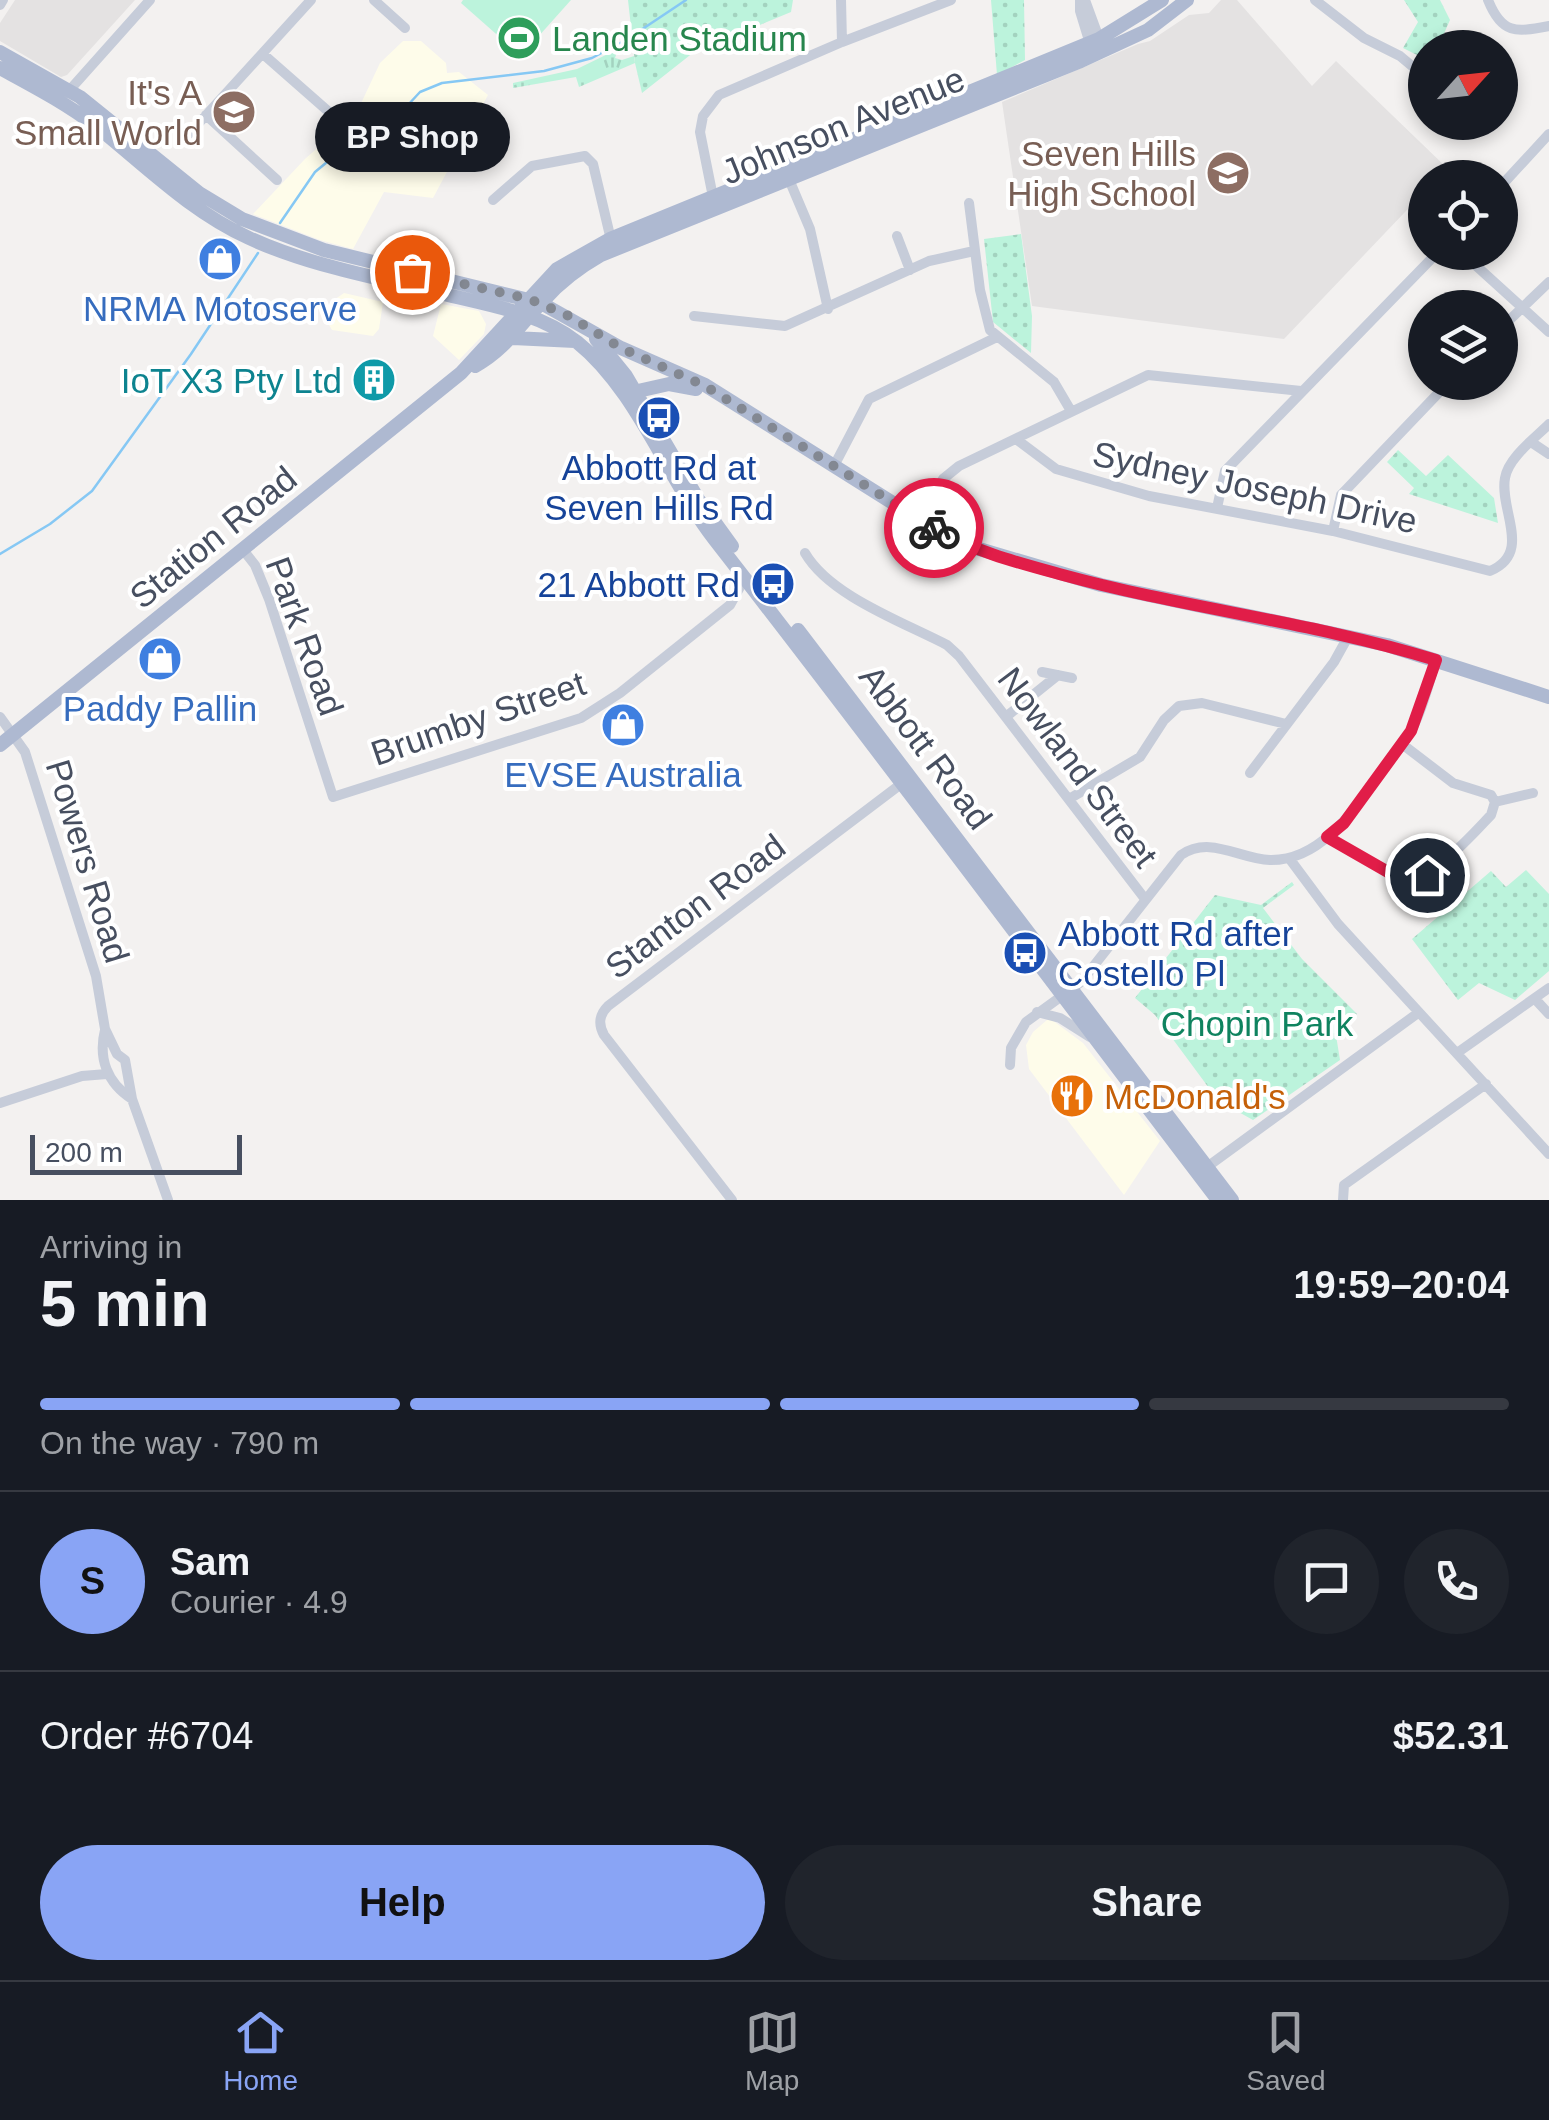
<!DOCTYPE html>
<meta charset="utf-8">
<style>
body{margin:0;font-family:Helvetica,sans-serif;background:#20242c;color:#f1f3f6;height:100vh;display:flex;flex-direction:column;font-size:38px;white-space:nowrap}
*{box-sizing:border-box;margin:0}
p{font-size:32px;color:#9ea1a6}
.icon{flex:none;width:55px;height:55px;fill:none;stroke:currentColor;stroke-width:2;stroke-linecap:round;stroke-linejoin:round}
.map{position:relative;height:1200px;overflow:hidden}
.sheet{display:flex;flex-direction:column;background:#171b24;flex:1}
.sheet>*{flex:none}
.needle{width:65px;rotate:63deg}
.tools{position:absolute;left:1408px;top:30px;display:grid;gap:20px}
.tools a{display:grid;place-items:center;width:110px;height:110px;border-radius:50%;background:#171b24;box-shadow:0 5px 15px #0003;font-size:50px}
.scale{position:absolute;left:30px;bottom:25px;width:212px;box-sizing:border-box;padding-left:10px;border:5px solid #474f60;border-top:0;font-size:28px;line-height:35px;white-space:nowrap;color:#474f60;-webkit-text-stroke:8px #fff;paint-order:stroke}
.pin{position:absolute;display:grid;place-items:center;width:85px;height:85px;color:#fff;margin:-42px;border:5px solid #fff;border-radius:50%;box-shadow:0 2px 10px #0007}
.courier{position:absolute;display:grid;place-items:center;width:100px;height:100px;margin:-50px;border:8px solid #e11d48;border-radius:50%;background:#fff;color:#222;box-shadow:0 2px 12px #0007}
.bubble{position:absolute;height:70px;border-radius:35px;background:#171b24;box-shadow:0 5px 15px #0003;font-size:32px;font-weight:600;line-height:70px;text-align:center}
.headline em{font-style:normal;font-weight:600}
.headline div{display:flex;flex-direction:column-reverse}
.headline{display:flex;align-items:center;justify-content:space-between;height:170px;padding:0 40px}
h1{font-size:65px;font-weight:600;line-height:75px}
.bar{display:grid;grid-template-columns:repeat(4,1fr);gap:15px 10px;align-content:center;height:120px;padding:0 40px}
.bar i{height:12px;border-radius:8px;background:#363941}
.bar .active{background:#89a4f5}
.bar p{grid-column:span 4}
.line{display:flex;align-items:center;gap:25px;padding:0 40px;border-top:2px solid #363941}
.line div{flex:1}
.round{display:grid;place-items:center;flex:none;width:105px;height:105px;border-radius:52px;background:#20242c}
.cta{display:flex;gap:20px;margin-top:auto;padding:20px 40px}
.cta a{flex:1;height:115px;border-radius:60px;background:#89a4f5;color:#111;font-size:40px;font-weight:600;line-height:115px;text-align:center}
.cta a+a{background:#20242c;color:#f1f3f6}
.tabs{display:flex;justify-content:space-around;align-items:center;height:140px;border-top:2px solid #363941;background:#171b24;font-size:28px;color:#9ea1a6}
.tabs a{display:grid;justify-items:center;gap:5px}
.tabs .active{color:#89a4f5}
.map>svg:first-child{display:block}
.commercial{fill:#fefcea}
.education{fill:#e4e2e2}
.grass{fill:url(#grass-tufts)}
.park{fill:url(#park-dots)}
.pitch{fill:#bcf3dc}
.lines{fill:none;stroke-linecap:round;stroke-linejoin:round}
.stream{stroke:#86c8f4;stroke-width:2.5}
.minor{stroke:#c6ccd9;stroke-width:10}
.major{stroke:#aeb9d1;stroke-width:14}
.done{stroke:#838892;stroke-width:10;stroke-dasharray:0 18}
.route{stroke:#e11d48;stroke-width:12}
.labels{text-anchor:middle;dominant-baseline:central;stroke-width:8;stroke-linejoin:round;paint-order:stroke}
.leisure-label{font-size:35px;fill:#27864d;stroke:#fff;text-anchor:start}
.education-label{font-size:35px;fill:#785e54;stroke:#fff;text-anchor:end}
.street-label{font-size:35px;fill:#474f60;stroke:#fff}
.shop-label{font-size:35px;fill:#366cbe;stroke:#fff}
.culture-label{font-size:35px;fill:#0d838f;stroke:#fff;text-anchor:end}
.transit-label{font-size:35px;fill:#164399;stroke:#fff}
.park-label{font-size:35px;fill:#0f835f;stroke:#fff}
.food-label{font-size:35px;fill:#c56008;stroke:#fff;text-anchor:start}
</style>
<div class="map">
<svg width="1549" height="1200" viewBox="0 0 1549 1200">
<defs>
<pattern id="grass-tufts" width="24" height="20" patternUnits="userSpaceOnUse" patternTransform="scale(2.5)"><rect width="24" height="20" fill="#bcf3dc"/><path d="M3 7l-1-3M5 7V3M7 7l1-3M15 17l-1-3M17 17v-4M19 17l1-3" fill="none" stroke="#a3d2bf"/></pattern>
<pattern id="park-dots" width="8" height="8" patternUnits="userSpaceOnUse" patternTransform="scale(2.5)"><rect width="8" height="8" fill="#bcf3dc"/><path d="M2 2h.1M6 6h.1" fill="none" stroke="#a3d2bf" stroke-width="1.8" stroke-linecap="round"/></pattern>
</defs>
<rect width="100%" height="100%" fill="#f3f1f0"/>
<path class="commercial" d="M 403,41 L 421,41 L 446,63 L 447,73 L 459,72 L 488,95 L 433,198 L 384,192 L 353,249 L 320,240 L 253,214 L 305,159 L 356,114 L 380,63 Z
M 344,293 L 383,302 L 379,329 L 373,336 L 332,330 L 326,320 L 331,302 Z
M 441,304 L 479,311 L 486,324 L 484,334 L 459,360 L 433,336 Z
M 1047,1020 L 1052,1020 L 1083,1043 L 1160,1141 L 1124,1195 L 1029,1069 L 1026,1045 L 1033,1032 Z"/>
<path class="education" d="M 15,0 L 135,0 L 67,75 L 61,77 L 0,41 L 0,23 Z
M 1221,0 L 1237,0 L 1312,86 L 1336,61 L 1447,168 L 1438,177 L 1425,178 L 1425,191 L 1284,339 L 1032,306 L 1002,102 L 1138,44 L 1150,41 L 1189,15 L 1209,13 Z"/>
<path class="grass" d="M 618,49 L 615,58 L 622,60 L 634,56 L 635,63 L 579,87 L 576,77 L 513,88 L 513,83 L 577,69 Z"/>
<path class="park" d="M 628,0 L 793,0 L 791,12 L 694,52 L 642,93 L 635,63 Z
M 991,0 L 1024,0 L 1025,60 L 997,75 Z
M 1404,0 L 1440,0 L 1450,20 L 1438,47 L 1425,48 L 1425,67 L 1417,55 L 1403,48 L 1418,22 Z
M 1021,234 L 1032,316 L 1031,353 L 993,322 L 984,239 Z
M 1398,450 L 1426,476 L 1448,455 L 1494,498 L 1498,523 L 1409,494 L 1414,488 L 1387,462 Z
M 1526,870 L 1549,894 L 1549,971 L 1515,1000 L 1479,983 L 1458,1000 L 1412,939 L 1491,871 L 1506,887 Z
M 1292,882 L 1294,885 L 1263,908 L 1302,959 L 1357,1014 L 1335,1029 L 1340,1060 L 1253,1120 L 1226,1105 L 1223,1107 L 1155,1015 L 1135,998 L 1215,895 L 1261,905 Z"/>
<path class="pitch" d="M 463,0 L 571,0 L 521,56 L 461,3 Z"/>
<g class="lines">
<path class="stream" d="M 280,223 L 315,172 L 350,143 L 395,119 L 420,92 L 442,83 L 544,71 L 592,58 L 626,40 L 686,0
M 0,554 L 50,524 L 92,491 L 191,354 L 258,253"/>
<path class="minor" d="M 374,0 L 405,28
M 841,0 L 842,42
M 1080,0 L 1080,11 L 1091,47
M 1085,0 L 1100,41
M 1315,0 L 1364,38 L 1400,56 L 1425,77
M 1488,0 C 1502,35 1516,32 1549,26
M 0,5 L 3,0
M 263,54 L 337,119
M 67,93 L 150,0
M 206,115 L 277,180
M 188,135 L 311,0
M 788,177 L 810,229 L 828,309
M 1500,187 L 1549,134
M 493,200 L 532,166 L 585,156 L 593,164 L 612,244
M 714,202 L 700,132 L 703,116 L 719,95 L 842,42 L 951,0
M 969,203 L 980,290 L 990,330 L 1054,382 L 1071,411
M 897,236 L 910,270
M 1461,252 L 1549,332
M 694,316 L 785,326 L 929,261 L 974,251
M 1500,329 L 1549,282
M 1016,439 L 1056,469 L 1149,496 L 1333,531 L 1490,571 C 1533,553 1499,510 1505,478 C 1508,458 1535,438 1549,424
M 1531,442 L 1549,454
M 834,466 L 869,399 L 997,337
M 1217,508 L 1225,471 L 1438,252
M 920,520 L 943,479 L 959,466 L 1148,375 L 1301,391
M 1333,531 L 1341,495 L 1449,382
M 244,551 L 255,565 L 269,599 L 333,797 L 581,718 L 620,693 L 730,605 L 741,585 L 740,575
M 805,553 C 830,596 903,622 947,645 L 959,656 L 1145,899
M 1042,672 L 1072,678
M 1007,716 L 1058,675
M 0,717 L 25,752 L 96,976 L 105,1029 L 117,1054 L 125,1060 L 132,1099 L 168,1200
M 1250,773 L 1334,662 L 1349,635
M 1069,799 L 1140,757 L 1164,720 L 1179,706 L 1202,703 L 1286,724
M 1495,802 L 1533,793
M 1327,837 L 1402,880 C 1432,881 1471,836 1491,815 L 1495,802 L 1491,795 L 1453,783 L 1402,744
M 1289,858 L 1338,924 L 1549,1154
M 1536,1000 L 1549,1014
M 1037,1012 L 1060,1018 L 1090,1037
M 105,1030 C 98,1058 107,1083 132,1099
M 1457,1053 L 1549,988
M 1010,1065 L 1011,1048 L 1026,1022 L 1081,982 L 1181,855 C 1210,835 1239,859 1270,860 C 1322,861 1355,808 1382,771 C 1392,757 1405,743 1413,727 C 1424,706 1429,682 1436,660
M 0,1103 L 82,1076 L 107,1074
M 1207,1167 L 1418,1013
M 732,1200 L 604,1035 C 598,1024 599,1015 608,1006 L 905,781
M 1343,1200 L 1344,1185 L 1486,1084"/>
<path class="major" d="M 0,52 L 80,97 L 199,193 L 242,219 L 324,250 L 541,303 L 621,348 L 705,385 L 920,520 L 969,546 L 1101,585 L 1387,645 L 1549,697
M 0,68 C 33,86 66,103 96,126 C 146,166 190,211 249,238 C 312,267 381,278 448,295 C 493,306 539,313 577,342 C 637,390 667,478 715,540 C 885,758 1050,980 1218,1200
M 513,338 L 575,341
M 596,339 L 626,376 L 698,499 L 732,546
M 475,366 C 506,349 520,324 544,300 C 560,282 580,267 601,255 L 1081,61 L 1148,30 L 1187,0
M 629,393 L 669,384 L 696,389
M 798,630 L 1232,1200
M 0,745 L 461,373 L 557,269 L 610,239 L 1099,39 L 1162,0"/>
</g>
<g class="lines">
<path class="done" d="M 412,272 L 529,299 L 569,316 L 621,348 L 705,386 L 934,528"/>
<path class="route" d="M 934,528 C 975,552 1019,563 1063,575 C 1187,609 1314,622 1436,660 L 1411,731 L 1344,823 L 1327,837 L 1402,880 L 1427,875"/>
</g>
<defs>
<symbol id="stadium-disc" viewBox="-11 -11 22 22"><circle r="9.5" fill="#2e9e5b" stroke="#fff"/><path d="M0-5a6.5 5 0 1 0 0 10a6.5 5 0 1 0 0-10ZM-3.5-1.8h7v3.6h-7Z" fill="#fff"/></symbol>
<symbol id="school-disc" viewBox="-11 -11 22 22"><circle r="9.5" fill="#8d6e63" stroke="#fff"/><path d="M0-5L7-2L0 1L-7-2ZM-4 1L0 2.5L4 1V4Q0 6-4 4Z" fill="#fff"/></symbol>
<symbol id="shop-disc" viewBox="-11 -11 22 22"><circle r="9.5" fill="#3f7fe0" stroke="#fff"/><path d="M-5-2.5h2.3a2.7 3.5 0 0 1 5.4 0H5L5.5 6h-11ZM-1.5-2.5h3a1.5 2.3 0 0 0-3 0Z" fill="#fff"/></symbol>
<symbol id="building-disc" viewBox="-11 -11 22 22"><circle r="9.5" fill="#0f9aa8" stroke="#fff"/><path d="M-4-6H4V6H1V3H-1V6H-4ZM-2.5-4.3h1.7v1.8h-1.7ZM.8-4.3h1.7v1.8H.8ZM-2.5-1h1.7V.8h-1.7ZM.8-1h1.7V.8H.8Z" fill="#fff"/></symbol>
<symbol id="bus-disc" viewBox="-11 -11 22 22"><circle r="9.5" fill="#1a4fb4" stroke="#fff"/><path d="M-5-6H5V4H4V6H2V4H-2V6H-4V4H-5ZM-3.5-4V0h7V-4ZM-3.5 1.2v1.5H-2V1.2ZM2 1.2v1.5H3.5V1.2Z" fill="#fff"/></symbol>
<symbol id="restaurant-disc" viewBox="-11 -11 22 22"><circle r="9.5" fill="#e8710a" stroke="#fff"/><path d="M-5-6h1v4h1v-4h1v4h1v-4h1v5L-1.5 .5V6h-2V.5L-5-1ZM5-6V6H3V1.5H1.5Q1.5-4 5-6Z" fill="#fff"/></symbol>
</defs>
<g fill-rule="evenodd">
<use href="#stadium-disc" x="494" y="13" width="50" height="50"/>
<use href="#school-disc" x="209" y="87" width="50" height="50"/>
<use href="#school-disc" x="1203" y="148" width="50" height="50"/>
<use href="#shop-disc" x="195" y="234" width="50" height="50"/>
<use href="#building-disc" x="349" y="355" width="50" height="50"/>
<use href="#bus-disc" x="634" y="393" width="50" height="50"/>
<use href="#bus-disc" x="748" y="559" width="50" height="50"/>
<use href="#shop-disc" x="135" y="634" width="50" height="50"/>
<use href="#shop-disc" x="598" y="700" width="50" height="50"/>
<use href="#bus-disc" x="1000" y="928" width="50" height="50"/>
<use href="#restaurant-disc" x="1047" y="1071" width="50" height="50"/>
</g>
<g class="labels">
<g class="leisure-label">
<text x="552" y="38">Landen Stadium</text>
</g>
<g class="education-label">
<text x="202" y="92">It's A<tspan x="202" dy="40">Small World</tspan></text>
<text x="1196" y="153">Seven Hills<tspan x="1196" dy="40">High School</tspan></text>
</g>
<g class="street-label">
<text transform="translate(843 125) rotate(-22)">Johnson Avenue</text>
<text transform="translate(1255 487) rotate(12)">Sydney Joseph Drive</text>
<text transform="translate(213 537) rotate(-39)">Station Road</text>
<text transform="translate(305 636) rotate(70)">Park Road</text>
<text transform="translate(478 718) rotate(-19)">Brumby Street</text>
<text transform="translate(926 747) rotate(53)">Abbott Road</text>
<text transform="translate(1078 767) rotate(53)">Nowland Street</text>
<text transform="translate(88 861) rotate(73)">Powers Road</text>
<text transform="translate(695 906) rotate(-37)">Stanton Road</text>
</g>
<g class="shop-label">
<text x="220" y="308">NRMA Motoserve</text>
<text x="160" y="708">Paddy Pallin</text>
<text x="623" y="774">EVSE Australia</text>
</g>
<g class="culture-label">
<text x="342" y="380">IoT X3 Pty Ltd</text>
</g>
<g class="transit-label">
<text x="659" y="467">Abbott Rd at<tspan x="659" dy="40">Seven Hills Rd</tspan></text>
<text x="740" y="584" text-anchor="end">21 Abbott Rd</text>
<text x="1058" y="933" text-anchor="start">Abbott Rd after<tspan x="1058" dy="40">Costello Pl</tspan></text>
</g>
<g class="park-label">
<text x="1257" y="1023">Chopin Park</text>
</g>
<g class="food-label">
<text x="1104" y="1096">McDonald's</text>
</g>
</g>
</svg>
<div class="tools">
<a><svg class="needle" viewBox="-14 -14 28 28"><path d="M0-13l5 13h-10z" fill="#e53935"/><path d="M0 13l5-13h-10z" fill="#9ea1a6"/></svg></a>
<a><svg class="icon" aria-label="locate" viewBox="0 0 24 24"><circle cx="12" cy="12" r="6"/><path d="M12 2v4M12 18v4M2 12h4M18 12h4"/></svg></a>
<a><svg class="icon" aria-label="layers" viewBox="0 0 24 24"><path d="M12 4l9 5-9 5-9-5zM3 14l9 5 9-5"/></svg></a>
</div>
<div class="scale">200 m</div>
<div class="pin" style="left:412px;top:272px;background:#ea580c"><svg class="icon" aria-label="bag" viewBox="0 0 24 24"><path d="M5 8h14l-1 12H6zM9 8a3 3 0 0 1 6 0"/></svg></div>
<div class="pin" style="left:1427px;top:875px;background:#1f2937"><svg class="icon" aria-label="home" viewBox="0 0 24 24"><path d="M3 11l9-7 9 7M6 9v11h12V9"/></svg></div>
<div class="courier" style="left:934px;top:528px"><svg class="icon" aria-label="bike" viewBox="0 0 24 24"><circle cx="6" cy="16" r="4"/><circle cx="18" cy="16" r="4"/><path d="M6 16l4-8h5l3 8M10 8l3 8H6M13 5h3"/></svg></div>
<div class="bubble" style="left:315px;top:102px;width:195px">BP Shop</div>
</div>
<section class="sheet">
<div class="headline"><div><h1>5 min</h1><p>Arriving in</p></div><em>19:59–20:04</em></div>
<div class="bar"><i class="active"></i><i class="active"></i><i class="active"></i><i></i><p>On the way · 790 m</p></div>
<div class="line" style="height:180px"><b class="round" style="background:#89a4f5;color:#111">S</b><div><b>Sam</b><p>Courier · 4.9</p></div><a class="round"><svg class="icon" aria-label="chat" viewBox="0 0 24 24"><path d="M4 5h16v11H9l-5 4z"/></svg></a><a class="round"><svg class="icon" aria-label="phone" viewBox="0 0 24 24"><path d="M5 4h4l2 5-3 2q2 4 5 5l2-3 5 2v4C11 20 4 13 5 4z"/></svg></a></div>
<div class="line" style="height:130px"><div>Order #6704</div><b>$52.31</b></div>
<div class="cta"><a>Help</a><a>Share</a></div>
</section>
<nav class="tabs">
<a class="active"><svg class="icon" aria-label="home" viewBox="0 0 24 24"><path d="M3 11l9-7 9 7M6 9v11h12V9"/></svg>Home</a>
<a><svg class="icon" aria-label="map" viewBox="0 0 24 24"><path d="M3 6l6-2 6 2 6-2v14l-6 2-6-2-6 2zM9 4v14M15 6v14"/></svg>Map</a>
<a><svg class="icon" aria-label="saved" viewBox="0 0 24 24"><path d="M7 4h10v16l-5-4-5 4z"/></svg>Saved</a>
</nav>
